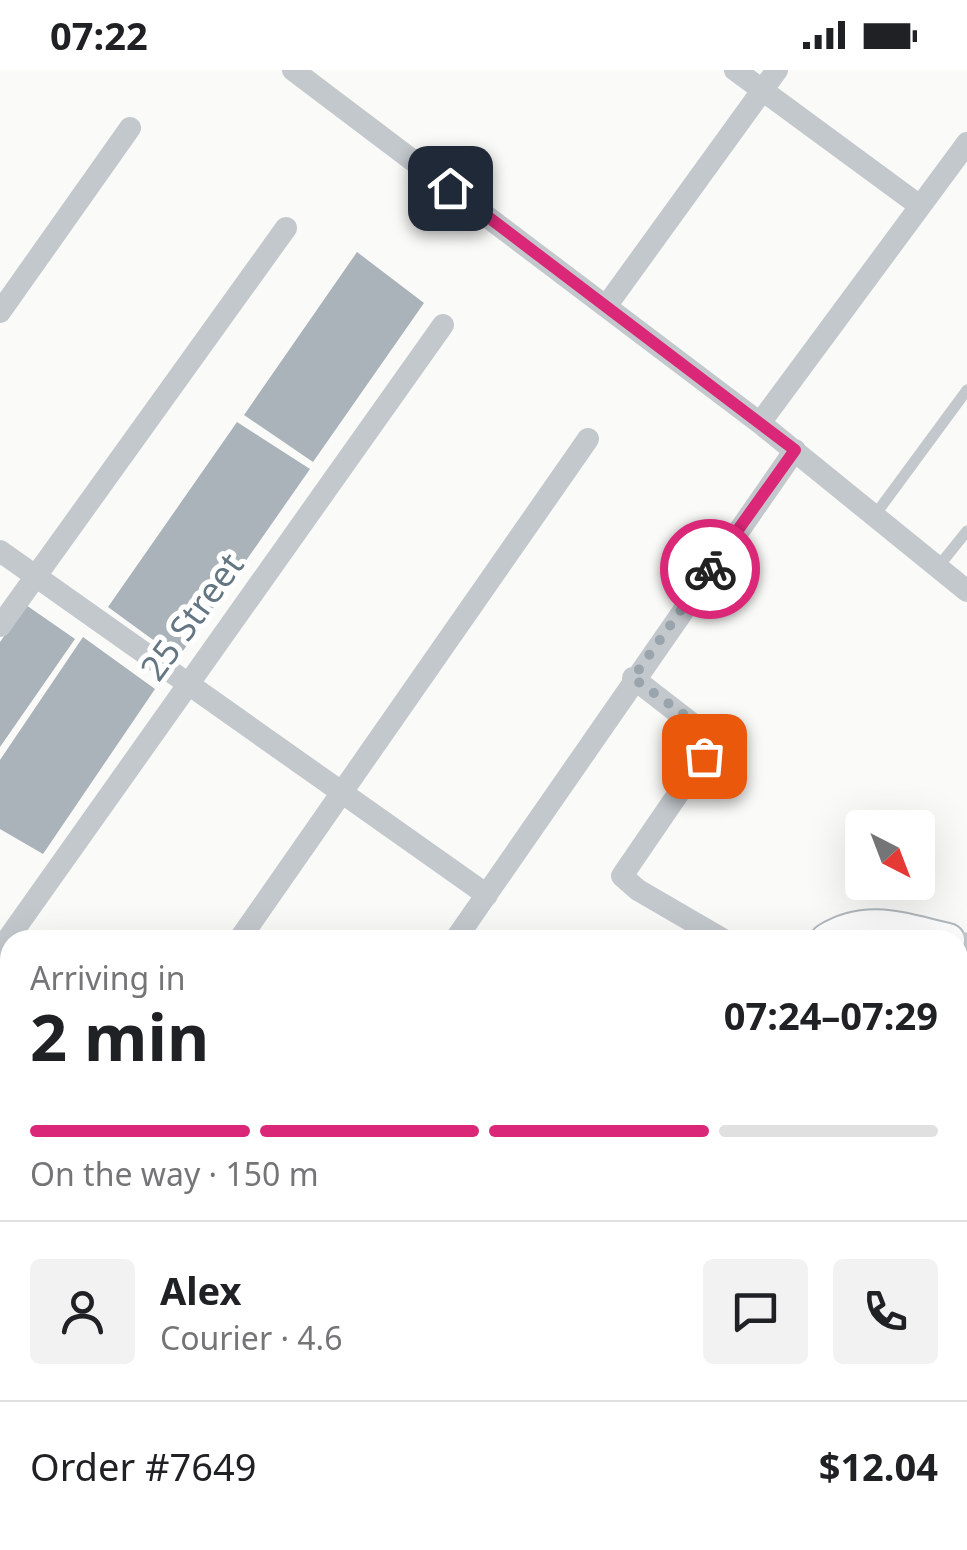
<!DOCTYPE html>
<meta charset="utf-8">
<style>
body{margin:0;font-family:"Noto Sans",sans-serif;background:#f2f2f2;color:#202124;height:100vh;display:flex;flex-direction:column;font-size:38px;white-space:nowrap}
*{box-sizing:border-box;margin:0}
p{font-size:32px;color:#757577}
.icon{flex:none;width:55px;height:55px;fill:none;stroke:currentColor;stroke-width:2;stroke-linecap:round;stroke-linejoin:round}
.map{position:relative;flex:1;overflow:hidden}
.sheet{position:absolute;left:0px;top:860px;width:968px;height:620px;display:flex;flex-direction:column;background:#fff;border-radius:30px 30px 0 0;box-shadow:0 10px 40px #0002}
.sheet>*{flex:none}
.needle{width:65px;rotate:138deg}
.controls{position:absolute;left:845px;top:740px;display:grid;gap:20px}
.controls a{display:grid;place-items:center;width:90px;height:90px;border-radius:10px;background:#fff;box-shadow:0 10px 40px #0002;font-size:50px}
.pin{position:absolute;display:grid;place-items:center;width:85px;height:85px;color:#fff;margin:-42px;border-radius:20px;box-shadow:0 5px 15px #0006}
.courier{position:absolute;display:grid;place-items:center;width:100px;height:100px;margin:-50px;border:8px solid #db2777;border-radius:50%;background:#fff;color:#222;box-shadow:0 2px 12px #0007}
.overview em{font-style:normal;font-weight:700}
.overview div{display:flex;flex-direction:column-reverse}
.overview{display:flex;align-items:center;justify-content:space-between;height:170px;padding:0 30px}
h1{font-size:65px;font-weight:700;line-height:75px}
.bar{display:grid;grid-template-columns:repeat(4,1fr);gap:15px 10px;align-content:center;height:120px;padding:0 30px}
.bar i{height:12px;border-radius:8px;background:#e0e0e0}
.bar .current{background:#db2777}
.bar p{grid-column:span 4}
.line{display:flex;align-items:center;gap:25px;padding:0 30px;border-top:2px solid #e0e0e0}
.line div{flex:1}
.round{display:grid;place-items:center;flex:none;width:105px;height:105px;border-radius:10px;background:#f2f2f2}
.status{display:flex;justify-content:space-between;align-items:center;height:70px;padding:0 50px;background:#fff;direction:ltr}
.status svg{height:28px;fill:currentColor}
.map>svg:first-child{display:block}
.building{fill:#aab3b9}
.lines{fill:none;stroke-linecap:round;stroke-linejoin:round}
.secondary-casing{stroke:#b3babf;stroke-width:36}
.lane{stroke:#c3c8cc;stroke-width:11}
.street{stroke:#c3c8cc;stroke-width:22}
.secondary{stroke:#fff;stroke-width:32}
.done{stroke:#99a4ac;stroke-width:10;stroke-dasharray:0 18}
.route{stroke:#db2777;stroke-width:12}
.labels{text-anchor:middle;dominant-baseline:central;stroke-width:10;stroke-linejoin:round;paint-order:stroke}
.street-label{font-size:35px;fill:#657683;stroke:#fff}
</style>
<div class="status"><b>07:22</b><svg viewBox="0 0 49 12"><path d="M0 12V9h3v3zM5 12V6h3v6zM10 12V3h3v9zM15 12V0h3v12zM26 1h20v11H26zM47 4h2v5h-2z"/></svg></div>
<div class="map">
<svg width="967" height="1480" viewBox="0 0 967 1480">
<rect width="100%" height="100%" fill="#fafaf8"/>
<path class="building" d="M 357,182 L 424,233 L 313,392 L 244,345 Z
M 237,352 L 310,399 L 178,588 L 108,537 Z
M 26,535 L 75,569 L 0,677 L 0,572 Z
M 83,567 L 155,619 L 43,784 L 0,759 L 0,690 Z
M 958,1409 L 967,1421 L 967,1450 L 958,1457 Z"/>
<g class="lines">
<defs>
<path id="secondary" d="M 827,870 C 868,845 903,860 948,870
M 370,1480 L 377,1470"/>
</defs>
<use href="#secondary" class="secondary-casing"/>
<path class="lane" d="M 875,445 L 967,320
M 938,497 L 967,461"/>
<path class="street" d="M 293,0 L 760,353 L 967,521
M 735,0 L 920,136
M 607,235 L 777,0
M 0,242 L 130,58
M 760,353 L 967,73
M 0,481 L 487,825
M 0,556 L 286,158
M 633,608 L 708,666 L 704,686 L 622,806 L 638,820 L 724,870
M 239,870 L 588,369
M 455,870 L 795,380
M 0,880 L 443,255
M 958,923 L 962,914 L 963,873
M 0,1025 L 10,1033
M 958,1150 L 967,1154
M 0,1208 L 10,1194
M 958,1336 L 967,1328
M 0,1382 L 10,1385
M 644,1470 L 652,1480
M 893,1470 L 902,1480
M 788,1480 L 800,1470"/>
<use href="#secondary" class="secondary"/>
</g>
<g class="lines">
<path class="done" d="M 704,686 L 708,666 L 700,656 L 633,608 L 710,499"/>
<path class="route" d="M 450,118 L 795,380 L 710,499"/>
</g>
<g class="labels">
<g class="street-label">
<text transform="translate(191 546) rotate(-54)">25 Street</text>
</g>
</g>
</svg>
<div class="controls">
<a><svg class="needle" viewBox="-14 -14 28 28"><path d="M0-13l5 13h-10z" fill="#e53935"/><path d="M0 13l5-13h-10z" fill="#757577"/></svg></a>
</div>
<div class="pin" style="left:704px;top:686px;background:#ea580c"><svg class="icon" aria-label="bag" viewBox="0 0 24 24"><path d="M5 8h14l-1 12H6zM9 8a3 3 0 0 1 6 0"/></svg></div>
<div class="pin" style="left:450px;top:118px;background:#1f2937"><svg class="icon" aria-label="home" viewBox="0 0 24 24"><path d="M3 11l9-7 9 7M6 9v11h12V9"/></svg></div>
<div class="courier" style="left:710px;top:499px"><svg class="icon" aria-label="bike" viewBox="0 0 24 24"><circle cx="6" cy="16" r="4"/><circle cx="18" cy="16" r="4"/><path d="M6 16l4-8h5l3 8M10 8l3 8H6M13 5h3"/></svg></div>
<section class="sheet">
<div class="overview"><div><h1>2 min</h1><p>Arriving in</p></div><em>07:24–07:29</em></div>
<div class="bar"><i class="current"></i><i class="current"></i><i class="current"></i><i></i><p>On the way · 150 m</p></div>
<div class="line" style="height:180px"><a class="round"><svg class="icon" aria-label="person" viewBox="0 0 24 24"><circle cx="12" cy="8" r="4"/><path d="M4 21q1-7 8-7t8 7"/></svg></a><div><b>Alex</b><p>Courier · 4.6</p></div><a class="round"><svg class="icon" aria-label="chat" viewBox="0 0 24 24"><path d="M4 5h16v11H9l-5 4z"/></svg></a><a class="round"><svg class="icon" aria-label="phone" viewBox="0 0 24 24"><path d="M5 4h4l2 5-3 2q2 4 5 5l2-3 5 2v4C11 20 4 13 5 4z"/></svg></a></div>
<div class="line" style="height:130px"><div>Order #7649</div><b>$12.04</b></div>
</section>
</div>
